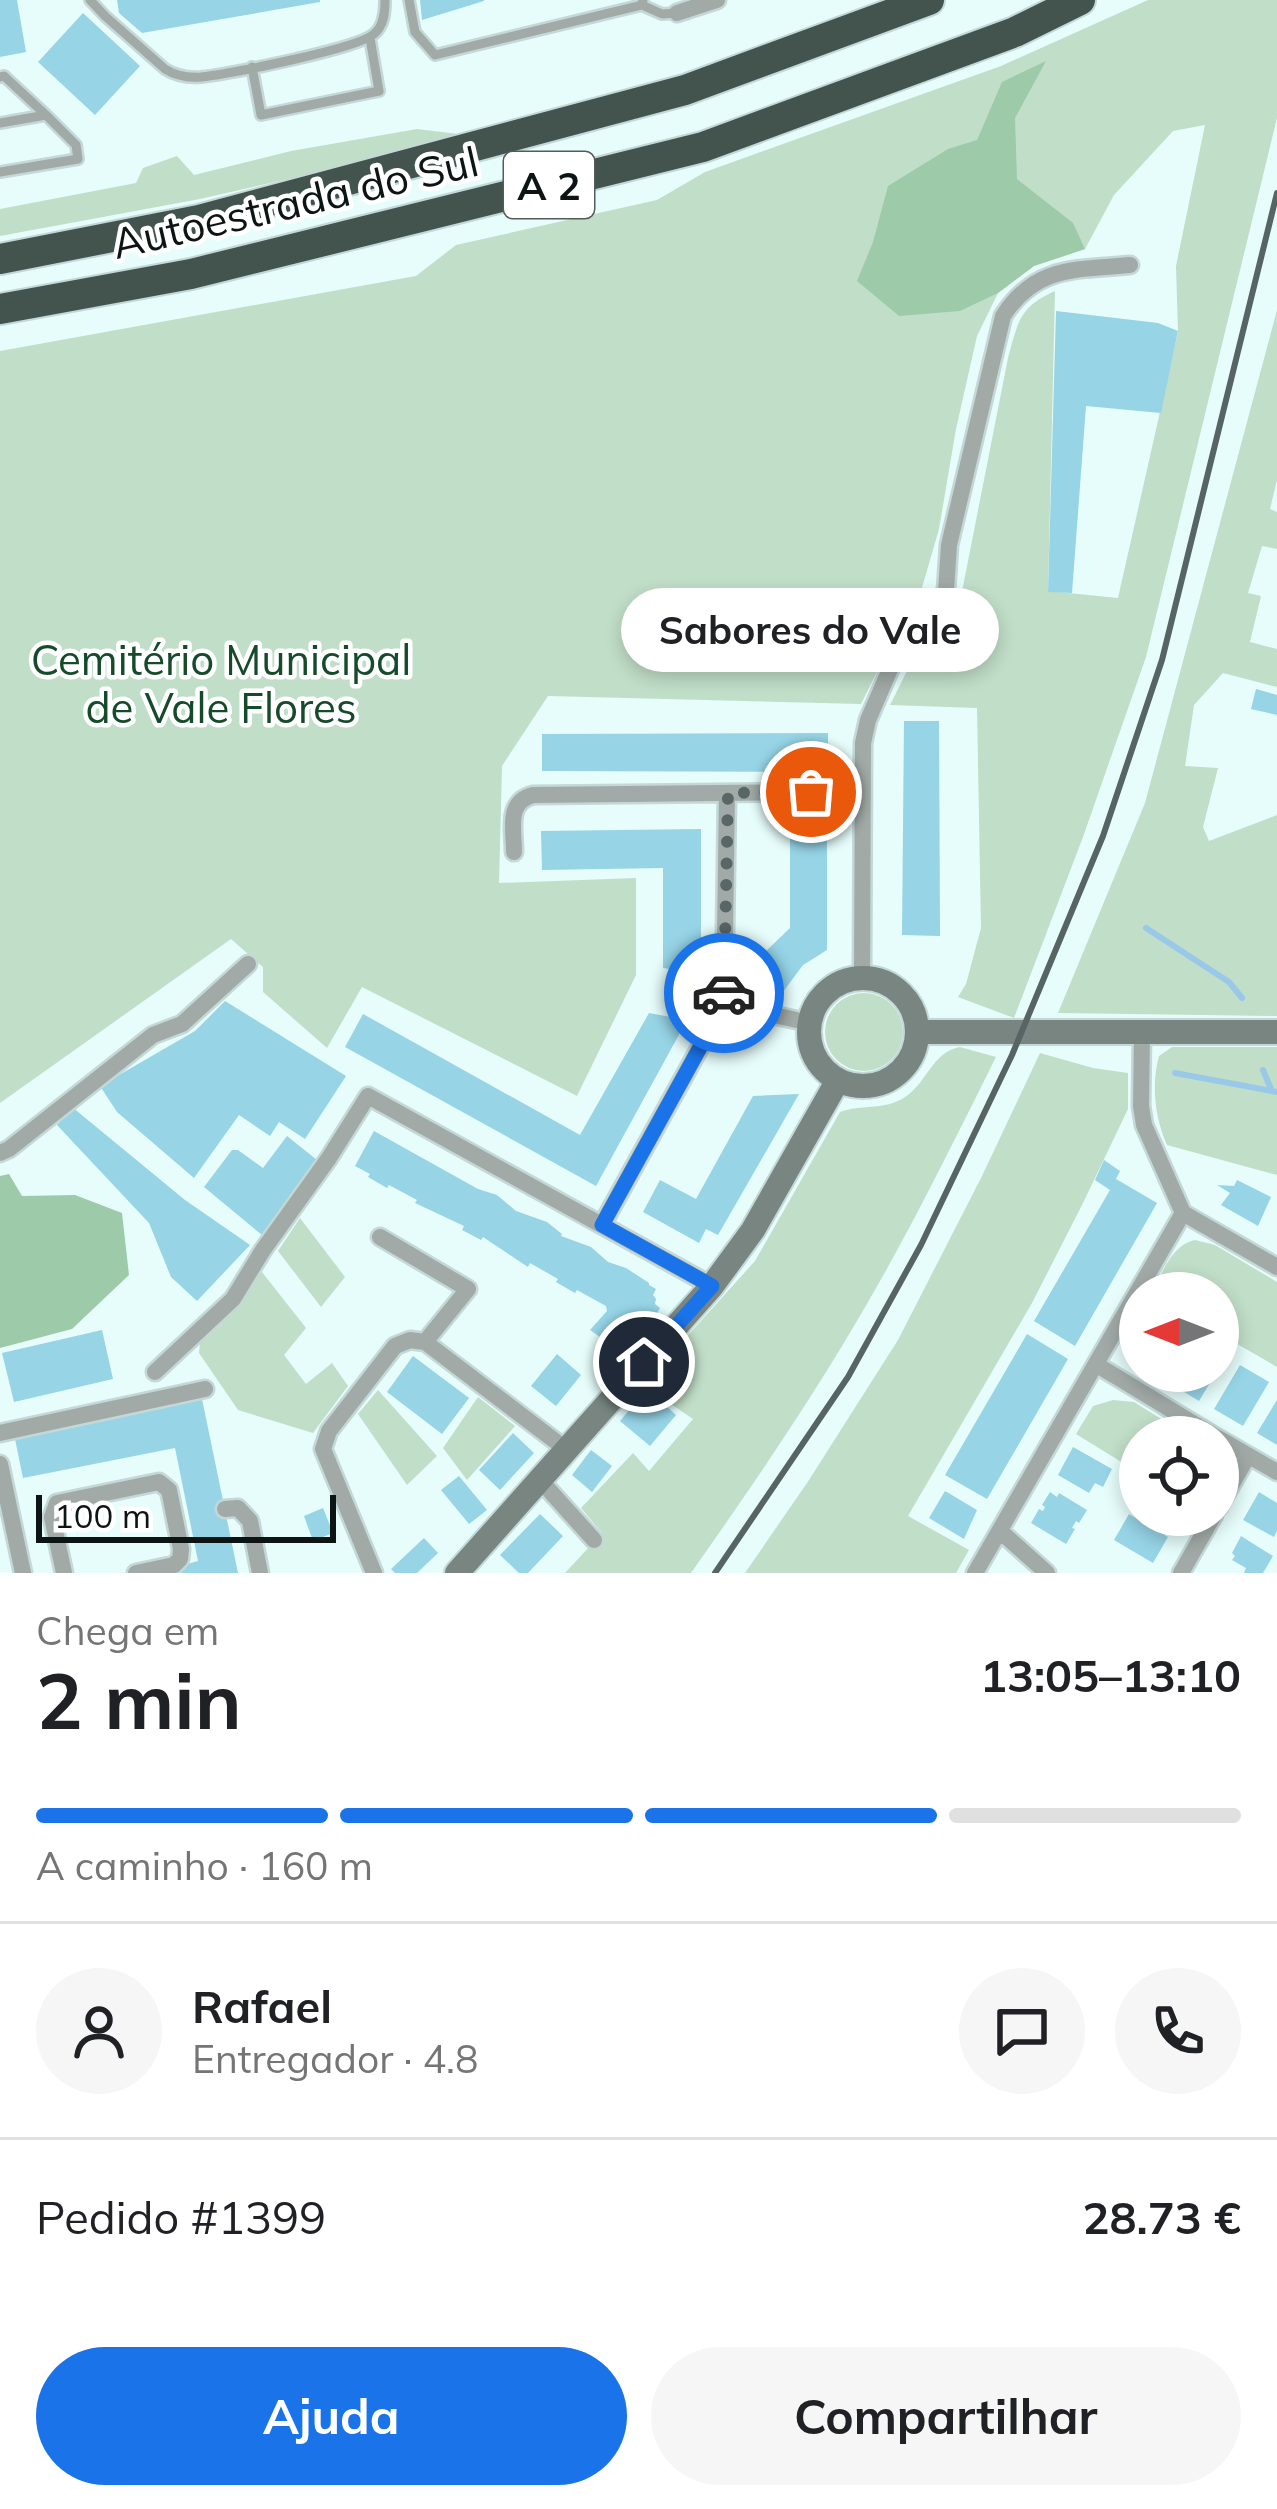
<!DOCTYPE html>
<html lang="pt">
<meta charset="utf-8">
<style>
body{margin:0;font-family:Mulish,sans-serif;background:#f6f6f6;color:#202124;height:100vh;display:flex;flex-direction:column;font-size:45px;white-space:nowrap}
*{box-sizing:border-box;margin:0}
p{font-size:39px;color:#757577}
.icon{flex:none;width:66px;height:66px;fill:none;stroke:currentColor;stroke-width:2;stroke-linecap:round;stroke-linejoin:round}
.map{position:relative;height:1573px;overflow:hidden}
.drawer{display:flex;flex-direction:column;background:#fff;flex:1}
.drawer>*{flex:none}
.needle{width:78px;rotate:270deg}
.controls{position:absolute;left:1119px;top:1272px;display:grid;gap:24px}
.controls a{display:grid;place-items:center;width:120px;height:120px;border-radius:50%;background:#fff;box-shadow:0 6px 18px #0003;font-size:60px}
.scale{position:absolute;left:36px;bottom:30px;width:300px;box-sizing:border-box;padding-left:12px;border:6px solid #0c1414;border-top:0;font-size:33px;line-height:42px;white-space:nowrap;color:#0c1414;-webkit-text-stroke:9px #fff;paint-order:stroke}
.pin{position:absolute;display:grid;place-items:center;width:102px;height:102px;color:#fff;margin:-51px;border:6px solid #fff;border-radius:50%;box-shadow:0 3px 12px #0007}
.courier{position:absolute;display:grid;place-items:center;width:120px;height:120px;margin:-60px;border:9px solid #1a73e8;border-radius:50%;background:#fff;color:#222;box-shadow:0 3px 15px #0007}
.bubble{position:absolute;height:84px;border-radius:42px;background:#fff;box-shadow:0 6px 18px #0003;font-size:39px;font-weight:700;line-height:84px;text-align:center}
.summary em{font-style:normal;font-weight:700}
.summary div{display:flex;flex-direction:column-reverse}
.summary{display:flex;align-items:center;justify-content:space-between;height:204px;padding:0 36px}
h1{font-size:78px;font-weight:700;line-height:90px}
.bar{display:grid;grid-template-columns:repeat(4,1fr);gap:18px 12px;align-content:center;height:144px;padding:0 36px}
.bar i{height:15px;border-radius:9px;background:#e0e0e0}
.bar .active{background:#1a73e8}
.bar p{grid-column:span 4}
.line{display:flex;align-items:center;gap:30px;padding:0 36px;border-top:3px solid #e0e0e0}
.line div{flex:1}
.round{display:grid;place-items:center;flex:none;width:126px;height:126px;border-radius:63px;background:#f6f6f6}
.action{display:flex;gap:24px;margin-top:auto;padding:24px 36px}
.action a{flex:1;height:138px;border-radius:72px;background:#1a73e8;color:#fff;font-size:48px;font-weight:700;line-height:138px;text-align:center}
.action a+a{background:#f6f6f6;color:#202124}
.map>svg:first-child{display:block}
.green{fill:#c1dec8}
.forest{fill:#9dcbaa}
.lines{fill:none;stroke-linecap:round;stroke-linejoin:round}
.stream{stroke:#9ac8e9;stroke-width:6}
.building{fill:#96d4e6}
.lane-casing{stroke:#c3d8d7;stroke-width:14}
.street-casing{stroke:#c3d8d7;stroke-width:21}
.secondary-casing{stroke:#c3d8d7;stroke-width:28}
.highway-casing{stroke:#c3d8d7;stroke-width:34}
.lane{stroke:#a1aaa7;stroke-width:9}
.street{stroke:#a1aaa7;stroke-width:16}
.secondary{stroke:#788581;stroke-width:24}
.highway{stroke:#43544f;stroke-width:30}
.rail{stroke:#576464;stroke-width:6}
.done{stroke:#586665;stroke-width:12;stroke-dasharray:0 21.6}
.route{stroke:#1a73e8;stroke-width:15}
.labels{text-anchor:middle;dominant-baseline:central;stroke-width:9;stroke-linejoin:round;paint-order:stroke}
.shield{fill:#fff;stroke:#555a5a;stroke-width:3}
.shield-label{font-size:39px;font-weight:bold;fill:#0c1414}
.street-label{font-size:42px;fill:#0c1414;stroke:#fff}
.park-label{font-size:42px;fill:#154a2a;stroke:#fff}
</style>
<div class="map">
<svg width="1277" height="1573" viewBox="0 0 1277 1573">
<rect width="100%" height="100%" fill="#e6fdfc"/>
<path class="green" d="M 1148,0 L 1277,0 L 1277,118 L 1146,657 L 1083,837 L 1014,1018 L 958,997 L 966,984 L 981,928 L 977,708 L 890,705 L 916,653 L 956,622 L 1008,358 C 1018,322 1019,307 1055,291 L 1048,591 L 1118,598 L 1178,332 L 1176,266 L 1205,125 L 1173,131 L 1114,195 L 1085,249 L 1034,266 L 998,293 L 977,336 L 956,429 L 939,529 L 919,598 L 890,646 L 861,704 L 548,696 L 502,766 L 499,883 L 636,878 L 636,975 L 577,1096 L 362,987 L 327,1048 L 263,992 L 263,967 L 231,939 L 0,1103 L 0,351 L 416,276 L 456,245 L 657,200 L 705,172 L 1001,66 Z
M 417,129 L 475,136 L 200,199 L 0,236 L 0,209 L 136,183 L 143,168 L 177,156 L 194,175 L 291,151 Z
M 1277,310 L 1277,480 L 1270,509 L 1277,512 L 1277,549 L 1262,546 L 1248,593 L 1261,596 L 1250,642 L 1277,649 L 1277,687 L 1223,673 L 1194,705 L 1185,766 L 1218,768 L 1203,827 L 1209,841 L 1277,815 L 1277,1016 L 1058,1013 L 1145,803 Z
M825 1032a39 39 0 1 1 78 0a39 39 0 1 1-78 0Z
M 960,1047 L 996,1057 C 955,1139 914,1223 868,1302 C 814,1396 753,1485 691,1573 L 565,1573 L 602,1533 L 581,1508 L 633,1453 L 649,1471 L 693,1419 L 643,1385 L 755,1261 L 840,1112 C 861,1104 884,1111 905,1097 C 927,1083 932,1052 960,1047 Z
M 1172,1047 L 1277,1047 L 1277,1175 L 1167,1145 C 1155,1118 1151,1085 1159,1056 Z
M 1040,1053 L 1093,1068 L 1128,1073 L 1128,1109 L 1082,1205 L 1032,1303 L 908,1516 L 969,1550 L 956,1573 L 745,1573 L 809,1480 L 898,1340 L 982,1176 Z
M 300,1218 L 345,1277 L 321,1307 L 278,1251 Z
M 1195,1240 L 1215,1245 L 1277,1282 L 1277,1367 L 1218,1333 L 1218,1293 L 1151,1293 C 1163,1273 1171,1245 1195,1240 Z
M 262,1272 L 306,1328 L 284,1355 L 306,1384 L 332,1363 L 348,1386 L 313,1433 L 238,1410 L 199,1353 L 200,1343 L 222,1324 L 219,1319 Z
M 378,1390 L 437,1456 L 407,1485 L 358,1414 Z
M 478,1397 L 515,1426 L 467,1480 L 443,1448 Z
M 1113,1400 L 1134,1402 L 1166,1422 L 1156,1437 L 1140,1437 L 1140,1464 L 1136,1471 L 1076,1434 L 1093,1406 Z"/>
<path class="forest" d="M 1046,61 L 1015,118 L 1017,179 L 1073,223 L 1085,249 L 1034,266 L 998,293 L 960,311 L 899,316 L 857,281 L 873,242 L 888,186 L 948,149 L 977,140 L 1002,82 Z
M 9,1174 L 22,1196 L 75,1195 L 122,1213 L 129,1275 L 72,1329 L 0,1348 L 0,1176 Z"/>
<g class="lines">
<path class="stream" d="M 1146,928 L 1229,982 L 1242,998
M 1263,1070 L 1271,1089
M 1175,1073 L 1277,1092"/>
</g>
<path class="building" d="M 0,0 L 17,0 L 26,52 L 0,57 Z
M 117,0 L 320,0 L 320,2 L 142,33 L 119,13 Z
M 420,0 L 484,0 L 484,1 L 422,20 Z
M 83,13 L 140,66 L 95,115 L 38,62 Z
M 1056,311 L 1158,323 L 1178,331 L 1161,413 L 1086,406 L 1072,593 L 1048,592 Z
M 1256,689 L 1277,695 L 1277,715 L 1251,709 Z
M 904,721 L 939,721 L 940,936 L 902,935 Z
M 828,733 L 828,772 L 542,771 L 542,734 Z
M 790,825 L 827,825 L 827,950 L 803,965 L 783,992 L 745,985 L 764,953 L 790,928 Z
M 701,829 L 701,974 L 663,968 L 663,868 L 542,870 L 541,831 Z
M 225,1001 L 346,1076 L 305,1139 L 279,1122 L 270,1136 L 239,1115 L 194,1178 L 117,1112 L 100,1086 L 195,1031 Z
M 649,1013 L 687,1020 L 596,1186 L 345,1047 L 363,1014 L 580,1135 Z
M 799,1094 L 718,1235 L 706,1229 L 699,1243 L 643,1212 L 660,1180 L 696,1199 L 753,1096 Z
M 72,1107 L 185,1200 L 250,1245 L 197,1301 L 171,1277 L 149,1223 L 57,1125 Z
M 374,1131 L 478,1189 L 497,1195 L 516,1211 L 547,1222 L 562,1234 L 561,1236 L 591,1247 L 608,1262 L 626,1268 L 649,1283 L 649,1285 L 656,1289 L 653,1295 L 656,1299 L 655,1304 L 660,1308 L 642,1341 L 624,1354 L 590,1330 L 607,1311 L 606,1306 L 577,1290 L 575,1293 L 556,1282 L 558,1279 L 530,1263 L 528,1267 L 483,1237 L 481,1240 L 462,1230 L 464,1226 L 415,1203 L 417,1200 L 389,1185 L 387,1188 L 368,1177 L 370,1174 L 355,1166 Z
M 287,1136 L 317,1160 L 262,1235 L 204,1187 L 232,1150 L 238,1150 L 263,1168 Z
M 1104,1160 L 1120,1171 L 1116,1179 L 1157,1203 L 1075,1346 L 1034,1321 L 1110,1190 L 1095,1180 Z
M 1237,1180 L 1271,1197 L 1258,1226 L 1221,1205 L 1230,1193 L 1217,1185 L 1234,1186 Z
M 102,1330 L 113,1379 L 14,1402 L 2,1353 Z
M 1027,1334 L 1068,1359 L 987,1499 L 945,1475 Z
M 557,1354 L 581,1375 L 556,1406 L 531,1386 Z
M 413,1356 L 469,1398 L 442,1434 L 387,1392 Z
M 1240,1365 L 1269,1382 L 1243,1426 L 1214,1409 Z
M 1179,1371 L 1217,1371 L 1199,1401 L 1171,1384 Z
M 647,1389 L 676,1415 L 650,1446 L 620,1421 Z
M 202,1399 L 238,1573 L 155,1573 L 198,1561 L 175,1448 L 23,1478 L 15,1439 Z
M 1277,1400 L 1277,1445 L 1257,1433 Z
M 513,1433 L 534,1453 L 500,1490 L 479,1470 Z
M 1073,1447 L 1112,1469 L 1103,1487 L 1095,1483 L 1089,1493 L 1058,1475 Z
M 591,1450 L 612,1466 L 592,1492 L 572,1475 Z
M 459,1476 L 487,1510 L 469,1524 L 441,1490 Z
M 945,1491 L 977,1510 L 964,1539 L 929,1518 Z
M 1050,1492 L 1057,1497 L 1059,1493 L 1087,1510 L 1079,1523 L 1076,1521 L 1072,1528 L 1075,1529 L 1066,1544 L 1031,1523 L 1039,1509 L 1043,1511 L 1045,1507 L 1042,1505 Z
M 1259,1492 L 1277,1503 L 1277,1531 L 1274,1537 L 1243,1520 Z
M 323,1508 L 333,1533 L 313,1541 L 304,1516 Z
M 540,1514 L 563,1536 L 528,1573 L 519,1573 L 500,1555 Z
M 1129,1514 L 1168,1537 L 1153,1563 L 1114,1540 Z
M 1241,1536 L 1273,1556 L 1263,1573 L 1244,1573 L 1246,1568 L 1232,1560 L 1235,1556 L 1232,1553 Z
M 424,1538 L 438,1553 L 417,1573 L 395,1573 L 391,1569 Z"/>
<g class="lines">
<defs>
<path id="lane" d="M 90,0 L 105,16 L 165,69 C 176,76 188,78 201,77 C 228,74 357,49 374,34 C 384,26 385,12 385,0
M 409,0 L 415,32 L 435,55 L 642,5 L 643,0
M 642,5 L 662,14 L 677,13
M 252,67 L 261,115 L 379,91 L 370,38
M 0,77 L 4,76 L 46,115 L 0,123
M 0,172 L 78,159 L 76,145 L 46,115"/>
<path id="street" d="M 677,13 L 717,0
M 514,852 C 514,829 506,802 533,795 L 811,792
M 862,977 L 863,743 L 868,720 L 891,667 L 924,615 L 946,591 L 949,545 L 1003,316 C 1036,265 1076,270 1130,265
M 724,1004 L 810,1023
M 0,1153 L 9,1149 L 153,1035 L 182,1024 L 248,964
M 1183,1213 L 1277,1267
M 602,1225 L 724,1004 L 727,793
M 380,1237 L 468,1289 L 425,1342
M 1097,1365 L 1216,1437
M 155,1372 L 233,1299 L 263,1250 L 329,1158 L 368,1096 L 712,1286
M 0,1433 L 205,1389
M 1218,1438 L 1277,1472
M 0,1464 L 23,1573
M 541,1481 L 594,1540
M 1218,1508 L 1248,1456
M 225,1509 L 238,1508 L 250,1521 L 260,1573
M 1000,1531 L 1047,1573
M 64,1573 L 52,1517 L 57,1503 L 159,1482 L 169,1490 L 181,1549 L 180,1559 L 174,1565 L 136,1573
M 374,1573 L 323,1449 L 329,1431 L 395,1346 L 410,1340 L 425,1342 L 567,1450
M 975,1573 L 1183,1213 L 1144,1125 L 1141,1106 L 1142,1032
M 1181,1573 L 1214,1515"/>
<path id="secondary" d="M809 1032a54 54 0 1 1 108 0a54 54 0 1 1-108 0Z
M 918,1032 L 1277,1032
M 457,1573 L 712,1286 L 753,1230 L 838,1080"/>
<path id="highway" d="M 0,259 L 199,220 L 685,90 L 929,0
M 0,309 L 191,274 L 703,147 L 1015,32 L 1080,0"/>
</defs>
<use href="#lane" class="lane-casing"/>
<use href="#street" class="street-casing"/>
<use href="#secondary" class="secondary-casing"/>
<use href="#highway" class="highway-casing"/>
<use href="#lane" class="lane"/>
<use href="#street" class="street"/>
<use href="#secondary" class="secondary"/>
<use href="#highway" class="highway"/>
<path class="rail" d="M 715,1573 L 848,1377 L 921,1245 L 1012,1055 L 1103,836 L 1162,660 L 1277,193"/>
</g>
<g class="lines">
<path class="done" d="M 724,993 L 728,793 L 811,792"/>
<path class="route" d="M 644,1362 L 712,1286 L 602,1225 L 724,1004 L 724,993"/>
</g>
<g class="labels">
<rect class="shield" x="504" y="152" width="90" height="66" rx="9"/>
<g class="shield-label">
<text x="549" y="185">A 2</text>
</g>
<g class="street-label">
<text transform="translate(295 202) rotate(-13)">Autoestrada do Sul</text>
</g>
<g class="park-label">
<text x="221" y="659">Cemitério Municipal<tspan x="221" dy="48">de Vale Flores</tspan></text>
</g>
</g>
</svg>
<div class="controls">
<a><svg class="needle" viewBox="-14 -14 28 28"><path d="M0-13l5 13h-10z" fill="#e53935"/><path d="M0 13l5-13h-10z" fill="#757577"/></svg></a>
<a><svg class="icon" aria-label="locate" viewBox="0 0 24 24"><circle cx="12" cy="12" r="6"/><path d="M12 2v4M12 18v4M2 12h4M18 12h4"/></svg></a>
</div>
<div class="scale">100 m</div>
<div class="pin" style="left:811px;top:792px;background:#ea580c"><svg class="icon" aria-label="bag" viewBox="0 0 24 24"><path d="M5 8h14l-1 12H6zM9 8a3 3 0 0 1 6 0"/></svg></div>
<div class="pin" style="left:644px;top:1362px;background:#1f2937"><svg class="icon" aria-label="home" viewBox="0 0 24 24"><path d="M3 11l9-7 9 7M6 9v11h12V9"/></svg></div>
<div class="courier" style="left:724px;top:993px"><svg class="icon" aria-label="car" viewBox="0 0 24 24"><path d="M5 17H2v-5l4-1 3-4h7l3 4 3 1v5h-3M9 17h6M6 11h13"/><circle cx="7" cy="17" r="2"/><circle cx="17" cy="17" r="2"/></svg></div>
<div class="bubble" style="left:621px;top:588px;width:378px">Sabores do Vale</div>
</div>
<section class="drawer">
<div class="summary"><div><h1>2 min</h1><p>Chega em</p></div><em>13:05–13:10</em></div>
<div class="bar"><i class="active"></i><i class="active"></i><i class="active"></i><i></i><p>A caminho · 160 m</p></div>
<div class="line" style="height:216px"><a class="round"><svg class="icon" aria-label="person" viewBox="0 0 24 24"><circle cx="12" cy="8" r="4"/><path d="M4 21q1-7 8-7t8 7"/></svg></a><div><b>Rafael</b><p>Entregador · 4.8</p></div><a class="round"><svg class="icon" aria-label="chat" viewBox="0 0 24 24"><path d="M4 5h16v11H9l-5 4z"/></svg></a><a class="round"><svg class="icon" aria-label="phone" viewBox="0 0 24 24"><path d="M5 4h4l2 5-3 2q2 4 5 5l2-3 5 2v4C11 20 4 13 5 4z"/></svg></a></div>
<div class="line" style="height:156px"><div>Pedido #1399</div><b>28.73 €</b></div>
<div class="action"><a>Ajuda</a><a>Compartilhar</a></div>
</section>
